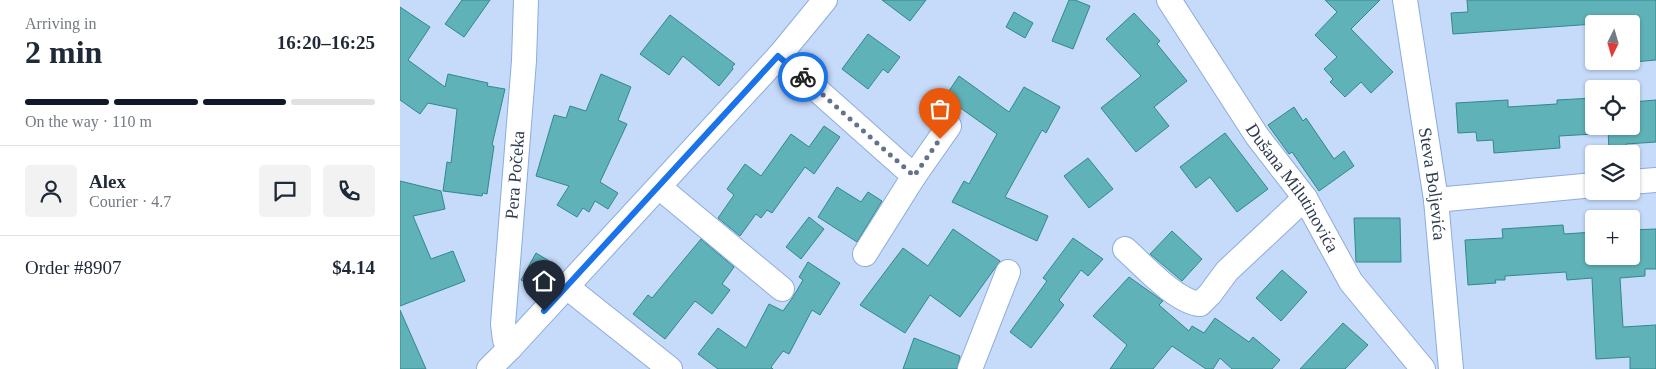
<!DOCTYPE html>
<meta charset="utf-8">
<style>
body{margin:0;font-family:"Times New Roman",serif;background:#f2f2f3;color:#1f2937;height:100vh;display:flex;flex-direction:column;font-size:19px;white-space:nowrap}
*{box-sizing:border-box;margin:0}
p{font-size:16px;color:#747a83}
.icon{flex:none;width:28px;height:28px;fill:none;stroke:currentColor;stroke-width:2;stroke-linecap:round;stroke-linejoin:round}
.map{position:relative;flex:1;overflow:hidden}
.panel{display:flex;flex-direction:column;background:#fff;width:400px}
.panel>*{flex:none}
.needle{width:32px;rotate:185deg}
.buttons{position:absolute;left:1185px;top:15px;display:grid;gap:10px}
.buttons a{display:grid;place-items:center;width:55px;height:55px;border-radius:5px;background:#fff;box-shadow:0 1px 4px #0004;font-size:25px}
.pin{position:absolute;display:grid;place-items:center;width:42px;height:42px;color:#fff;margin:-51px -21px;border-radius:50% 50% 50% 0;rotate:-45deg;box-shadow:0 0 5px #0007}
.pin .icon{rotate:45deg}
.courier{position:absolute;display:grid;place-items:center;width:50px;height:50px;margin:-25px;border:4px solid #1a73e8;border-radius:50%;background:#fff;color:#222;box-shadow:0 1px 6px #0007}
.summary em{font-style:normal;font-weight:700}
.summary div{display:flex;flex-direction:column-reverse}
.summary{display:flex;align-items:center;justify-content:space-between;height:85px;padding:0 25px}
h1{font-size:32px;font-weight:700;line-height:38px}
.bar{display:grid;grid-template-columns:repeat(4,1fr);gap:8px 5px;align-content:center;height:60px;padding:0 25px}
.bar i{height:6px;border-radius:4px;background:#e0e1e3}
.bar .selected{background:#111827}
.bar p{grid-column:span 4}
.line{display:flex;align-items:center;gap:12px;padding:0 25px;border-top:1px solid #e0e1e3}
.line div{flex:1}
.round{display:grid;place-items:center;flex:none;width:52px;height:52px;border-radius:5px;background:#f2f2f3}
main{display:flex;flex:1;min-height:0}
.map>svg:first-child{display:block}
.building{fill:#5fb2b7;stroke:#31888d}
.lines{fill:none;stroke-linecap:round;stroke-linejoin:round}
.minor-casing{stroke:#8cacde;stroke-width:26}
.minor{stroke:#fff;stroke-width:24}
.done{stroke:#63738c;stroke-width:5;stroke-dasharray:0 9}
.route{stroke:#1a73e8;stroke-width:6}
.labels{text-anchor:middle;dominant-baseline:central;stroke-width:4;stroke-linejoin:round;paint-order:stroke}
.street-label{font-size:18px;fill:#2e3b50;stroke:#fafafa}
</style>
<main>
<section class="panel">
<div class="summary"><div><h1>2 min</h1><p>Arriving in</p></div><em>16:20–16:25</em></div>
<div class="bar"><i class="selected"></i><i class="selected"></i><i class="selected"></i><i></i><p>On the way · 110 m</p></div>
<div class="line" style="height:90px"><a class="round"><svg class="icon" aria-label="person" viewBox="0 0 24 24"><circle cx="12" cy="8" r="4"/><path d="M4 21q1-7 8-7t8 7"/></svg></a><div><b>Alex</b><p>Courier · 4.7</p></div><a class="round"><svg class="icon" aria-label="chat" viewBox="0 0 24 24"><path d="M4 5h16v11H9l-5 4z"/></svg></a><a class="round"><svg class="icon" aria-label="phone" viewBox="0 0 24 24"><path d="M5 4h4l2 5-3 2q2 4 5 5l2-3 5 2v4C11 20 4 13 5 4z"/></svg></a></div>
<div class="line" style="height:65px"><div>Order #8907</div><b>$4.14</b></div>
</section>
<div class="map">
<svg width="1256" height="369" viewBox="0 0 1256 369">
<rect width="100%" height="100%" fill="#c6dafa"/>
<path class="building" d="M 62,0 L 90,0 L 64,37 L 45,24 Z
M 482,0 L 526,0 L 510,21 Z
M 669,0 L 675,0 L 690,6 L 673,49 L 652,41 Z
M 925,0 L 980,0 L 951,29 L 993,72 L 971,93 L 961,82 L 945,97 L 930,82 L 933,79 L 924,69 L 937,57 L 915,35 L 937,12 Z
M 1067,0 L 1256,0 L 1256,60 L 1234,62 L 1231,24 L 1194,24 L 1053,34 L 1051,13 L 1068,12 Z
M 0,7 L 30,27 L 8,60 L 45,87 L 48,74 L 88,83 L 87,86 L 105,89 L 92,145 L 94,146 L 87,194 L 83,193 L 82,196 L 43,191 L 47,162 L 51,163 L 57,109 L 28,103 L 20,114 L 0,100 Z
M 614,12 L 633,23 L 625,38 L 606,27 Z
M 734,13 L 760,41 L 757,44 L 787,81 L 754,107 L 769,126 L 736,152 L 701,108 L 741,76 L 706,39 Z
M 270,15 L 335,64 L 332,67 L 333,69 L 319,86 L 283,56 L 269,75 L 240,54 Z
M 468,34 L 500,57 L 488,73 L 483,69 L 468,89 L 442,69 Z
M 201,74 L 231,87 L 218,120 L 227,124 L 200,182 L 218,193 L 208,209 L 195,201 L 189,212 L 183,208 L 177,217 L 157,205 L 169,186 L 136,176 L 154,115 L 166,118 L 170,106 L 186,111 Z
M 559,76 L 609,112 L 624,87 L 660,107 L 646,133 L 642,130 L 605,197 L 648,216 L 637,241 L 552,202 L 564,181 L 569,184 L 597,134 L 545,97 Z
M 1194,98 L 1194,134 L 1159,136 L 1160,148 L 1094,153 L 1093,140 L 1077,141 L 1076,132 L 1058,133 L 1056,103 L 1108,100 L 1108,107 L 1157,104 L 1157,100 Z
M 1256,100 L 1256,142 L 1226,144 L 1227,153 L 1209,154 L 1208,126 L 1234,126 L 1232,102 Z
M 894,107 L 903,121 L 906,118 L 934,159 L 944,151 L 954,166 L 919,191 L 892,152 L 889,154 L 868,125 Z
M 424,126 L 440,137 L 414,174 L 405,167 L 372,213 L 367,210 L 361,218 L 356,214 L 340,236 L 318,218 L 334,195 L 327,189 L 345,164 L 361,176 L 391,134 L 409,147 Z
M 825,133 L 868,189 L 837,212 L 810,177 L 796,188 L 780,167 Z
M 688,158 L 713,189 L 689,208 L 664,176 Z
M 0,181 L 41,191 L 45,209 L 13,216 L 31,259 L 53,251 L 65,281 L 0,306 Z
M 437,187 L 461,202 L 468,192 L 482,201 L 457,242 L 418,217 Z
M 409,217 L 424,229 L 401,259 L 386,247 Z
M 954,218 L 1000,218 L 1001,262 L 956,262 Z
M 1163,225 L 1164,234 L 1194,232 L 1194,256 L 1231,256 L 1231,230 L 1256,229 L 1256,269 L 1245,269 L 1245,276 L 1220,278 L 1223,327 L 1256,325 L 1256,369 L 1230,369 L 1230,357 L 1196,359 L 1192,278 L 1167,280 L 1166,272 L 1105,276 L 1105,280 L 1095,280 L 1096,283 L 1068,285 L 1065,240 L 1103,238 L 1102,229 Z
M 553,229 L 600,261 L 560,317 L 530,295 L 505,333 L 460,305 L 503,248 L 528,266 Z
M 772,231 L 802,259 L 782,281 L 750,254 Z
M 673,238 L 703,259 L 688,276 L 681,270 L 659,300 L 664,305 L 631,348 L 610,332 L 647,281 L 643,278 Z
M 301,239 L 334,267 L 322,284 L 330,290 L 312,314 L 295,301 L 265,339 L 233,314 L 248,295 L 252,298 Z
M 136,253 L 151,262 L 136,289 L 121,280 Z
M 408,262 L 440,283 L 420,315 L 412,310 L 389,354 L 383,351 L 371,367 L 373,369 L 318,369 L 298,354 L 318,328 L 346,348 L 369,304 L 383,311 L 393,297 L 403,280 L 399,277 Z
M 882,270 L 907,292 L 881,321 L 856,298 Z
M 729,277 L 763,301 L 759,305 L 789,331 L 792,326 L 804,333 L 815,318 L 849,342 L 853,337 L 880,360 L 872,369 L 832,369 L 820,358 L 813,369 L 806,369 L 772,346 L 753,369 L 710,369 L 727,345 L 693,316 Z
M 0,310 L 26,369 L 0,369 Z
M 943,323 L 968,345 L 945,369 L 900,369 Z
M 514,338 L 560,356 L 557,369 L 503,369 Z"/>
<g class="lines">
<defs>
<g id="minor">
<path id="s1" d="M 769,0 L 857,136 L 905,198 L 951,282 L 1023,369"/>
<path id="s2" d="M 1005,0 L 1036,200 L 1051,369"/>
<path d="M 379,56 L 514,176"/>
<path d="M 1231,182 L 1256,180"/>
<path d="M 259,187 L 382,289"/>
<path d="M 1036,200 L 1194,185"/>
<path d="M 725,249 C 743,265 776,302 800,304 L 810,294 L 827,271 L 905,198"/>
<path d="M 465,254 L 514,176 L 549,126"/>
<path d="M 167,287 L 270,369"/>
<path id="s3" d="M 110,348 L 105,340 L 103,324 L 124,61 L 126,0"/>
<path d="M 89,369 L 110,348 L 379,56 L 425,0"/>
<path d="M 570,369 L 608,272"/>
</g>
</defs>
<use href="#minor" class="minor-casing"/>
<use href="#minor" class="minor"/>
</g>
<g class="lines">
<path class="done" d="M 403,77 L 514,176 L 540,139"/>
<path class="route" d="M 144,311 L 378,56 L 403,77"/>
</g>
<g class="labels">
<g class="street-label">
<text stroke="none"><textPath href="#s3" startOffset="175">Pera Počeka</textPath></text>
<text stroke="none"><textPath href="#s2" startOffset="186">Steva Boljevića</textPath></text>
<text stroke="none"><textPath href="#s1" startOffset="225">Dušana Milutinovića</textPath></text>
</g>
</g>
</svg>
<div class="buttons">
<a><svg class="needle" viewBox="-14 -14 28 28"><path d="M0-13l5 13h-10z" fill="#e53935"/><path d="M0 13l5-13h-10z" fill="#747a83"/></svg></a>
<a><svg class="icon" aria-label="locate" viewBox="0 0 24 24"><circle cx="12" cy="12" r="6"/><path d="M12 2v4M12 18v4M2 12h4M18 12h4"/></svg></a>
<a><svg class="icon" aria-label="layers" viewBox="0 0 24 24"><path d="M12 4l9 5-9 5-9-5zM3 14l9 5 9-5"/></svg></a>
<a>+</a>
</div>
<div class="pin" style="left:540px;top:139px;background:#ea580c"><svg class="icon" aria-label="bag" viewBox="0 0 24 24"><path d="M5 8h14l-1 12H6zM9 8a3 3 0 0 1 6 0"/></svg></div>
<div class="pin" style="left:144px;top:311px;background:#1f2937"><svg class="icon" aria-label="home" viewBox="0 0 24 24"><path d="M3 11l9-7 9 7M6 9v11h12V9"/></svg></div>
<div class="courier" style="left:403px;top:77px"><svg class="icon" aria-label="bike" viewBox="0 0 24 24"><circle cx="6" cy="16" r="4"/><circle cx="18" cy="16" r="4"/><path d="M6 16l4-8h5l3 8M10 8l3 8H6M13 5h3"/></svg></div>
</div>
</main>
